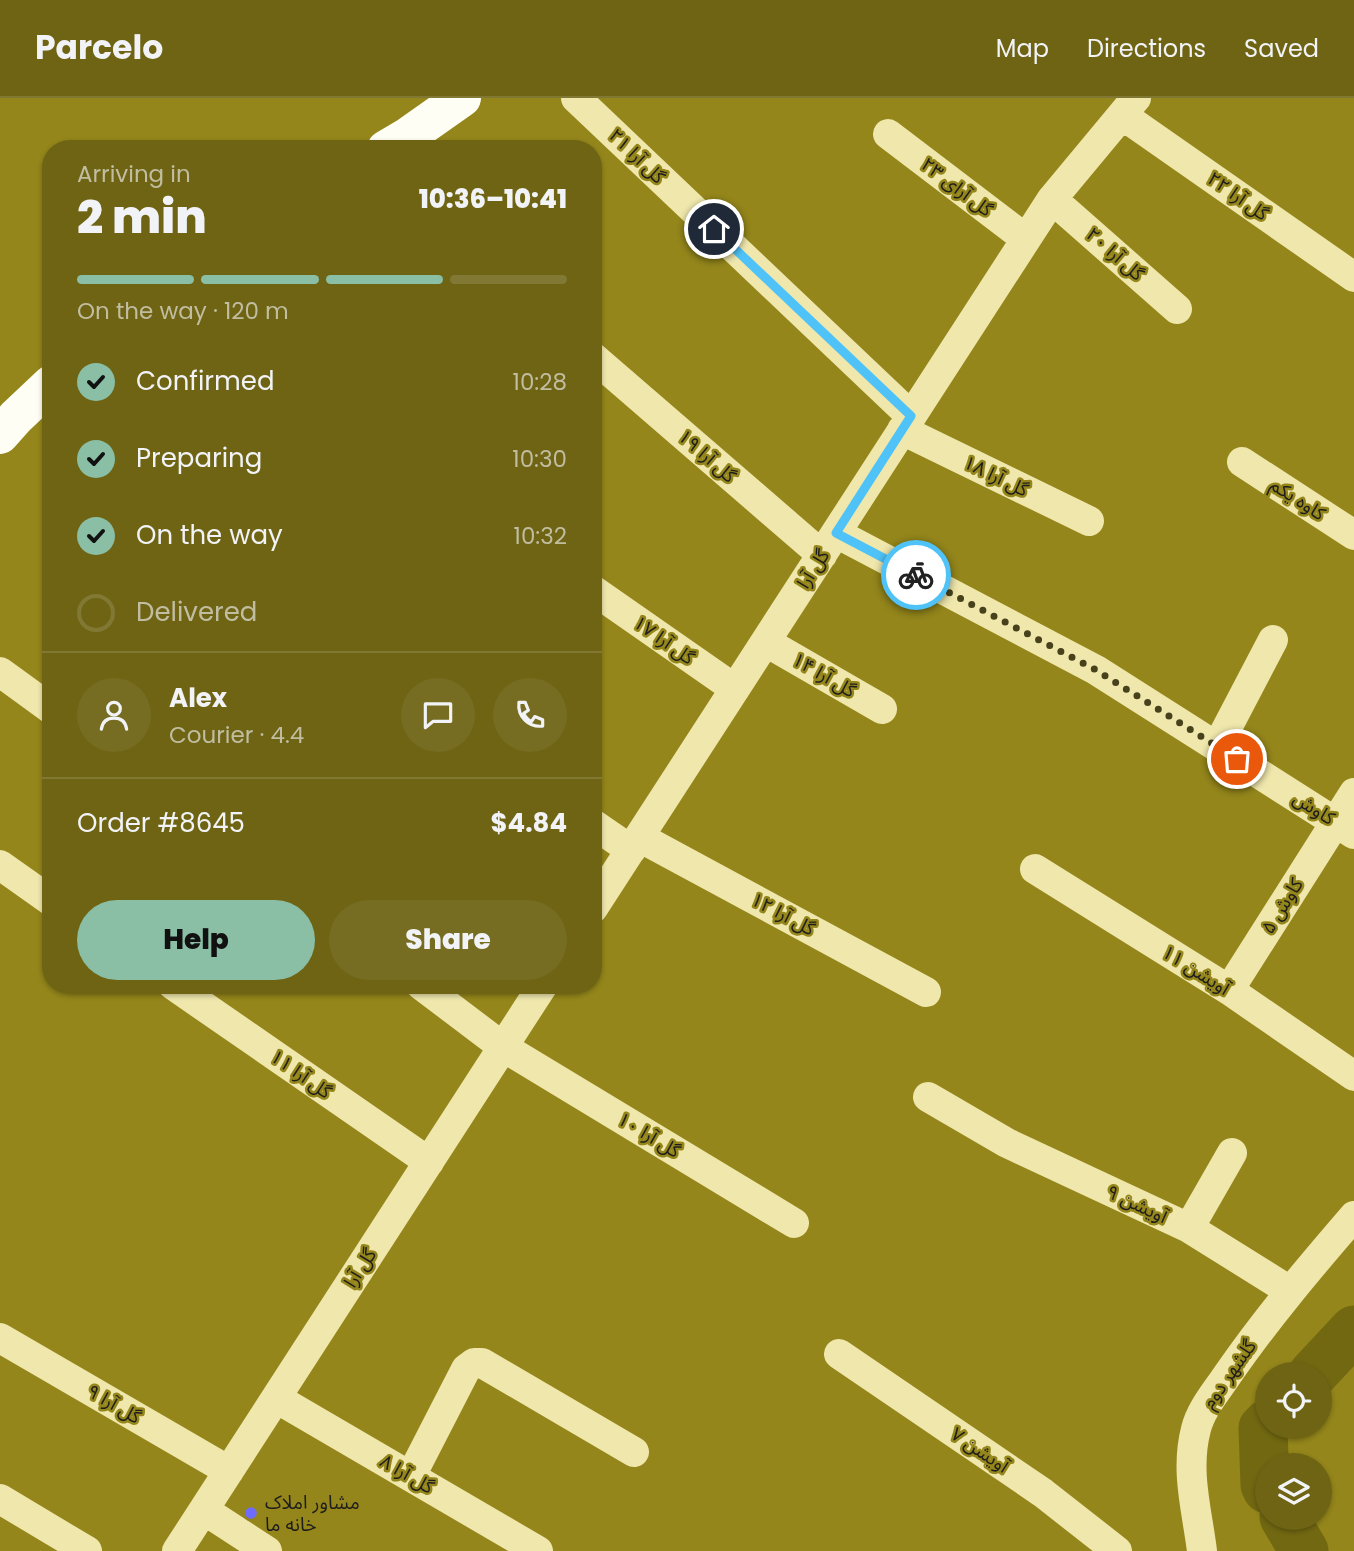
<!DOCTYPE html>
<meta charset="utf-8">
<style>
body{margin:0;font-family:Poppins,"Noto Sans Arabic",sans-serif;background:#776d22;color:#f1f3f6;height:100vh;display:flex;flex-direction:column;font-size:26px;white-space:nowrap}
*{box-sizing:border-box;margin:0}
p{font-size:23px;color:#c0bda0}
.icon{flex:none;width:38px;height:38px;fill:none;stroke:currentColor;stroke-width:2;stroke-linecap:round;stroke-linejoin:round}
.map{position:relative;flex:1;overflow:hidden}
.details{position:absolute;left:42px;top:42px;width:560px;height:854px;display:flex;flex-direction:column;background:#6f6414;border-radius:28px;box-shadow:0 2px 5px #0004}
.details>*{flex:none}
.controls{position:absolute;left:1255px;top:1264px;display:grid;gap:14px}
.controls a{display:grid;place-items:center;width:77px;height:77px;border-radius:50%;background:#6f6414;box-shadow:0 2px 5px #0004;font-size:35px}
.pin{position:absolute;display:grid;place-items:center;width:60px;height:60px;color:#fff;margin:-30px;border:4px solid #fff;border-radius:50%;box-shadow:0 2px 7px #0007}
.courier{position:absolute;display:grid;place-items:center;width:70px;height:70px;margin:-35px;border:5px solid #4fc3f7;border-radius:50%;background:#fff;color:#222;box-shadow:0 2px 9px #0007}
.summary em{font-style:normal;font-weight:800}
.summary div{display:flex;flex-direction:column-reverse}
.summary{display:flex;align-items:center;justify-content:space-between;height:119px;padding:0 35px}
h1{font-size:46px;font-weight:800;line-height:52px}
.bar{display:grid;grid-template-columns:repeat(4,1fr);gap:10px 7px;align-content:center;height:84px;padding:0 35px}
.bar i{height:9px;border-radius:5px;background:#817834}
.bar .active{background:#8abfa5}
.bar p{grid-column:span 4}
.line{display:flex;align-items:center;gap:18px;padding:0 35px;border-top:2px solid #817834}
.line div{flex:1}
.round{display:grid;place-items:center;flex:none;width:74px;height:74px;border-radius:37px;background:#776d22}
ol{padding:0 35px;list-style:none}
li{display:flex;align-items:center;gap:21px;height:77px}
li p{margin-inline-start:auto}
li .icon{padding:7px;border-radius:50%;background:#8abfa5;color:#111;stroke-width:4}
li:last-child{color:#c0bda0}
li i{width:38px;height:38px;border:4px solid #817834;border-radius:50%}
.cta{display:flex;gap:14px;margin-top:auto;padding:14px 35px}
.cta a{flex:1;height:80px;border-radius:42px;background:#8abfa5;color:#111;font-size:28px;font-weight:800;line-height:80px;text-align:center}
.cta a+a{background:#776d22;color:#f1f3f6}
header{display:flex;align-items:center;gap:42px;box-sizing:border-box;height:98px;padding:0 35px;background:#6f6414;border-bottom:2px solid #817834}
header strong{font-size:33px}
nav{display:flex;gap:38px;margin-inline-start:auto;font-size:24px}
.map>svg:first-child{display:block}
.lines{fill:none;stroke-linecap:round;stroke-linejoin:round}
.river{stroke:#726812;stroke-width:49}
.minor{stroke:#efe7ac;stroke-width:30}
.major{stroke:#fffef5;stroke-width:38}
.done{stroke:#47421c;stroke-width:7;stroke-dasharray:0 12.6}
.route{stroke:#4fc3f7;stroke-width:9}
.poi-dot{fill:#706bff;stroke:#94861b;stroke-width:2.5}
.labels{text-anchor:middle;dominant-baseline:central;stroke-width:5;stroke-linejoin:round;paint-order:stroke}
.street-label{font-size:19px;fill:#1d1d1d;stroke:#94861b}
.poi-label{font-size:19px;fill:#1d1d1d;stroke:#94861b;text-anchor:start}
</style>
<header>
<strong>Parcelo</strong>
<nav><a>Map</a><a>Directions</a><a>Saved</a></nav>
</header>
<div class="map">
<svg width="1354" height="1453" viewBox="0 0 1354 1453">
<rect width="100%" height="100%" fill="#94861b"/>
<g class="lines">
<path class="river" d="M 1313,1276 L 1354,1232
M 1267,1326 L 1263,1330 L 1265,1387 L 1267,1391
M 1284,1419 L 1304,1453"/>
<path class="minor" d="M 576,0 L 911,318
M 1122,17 L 1354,179
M 888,36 L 1026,141
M 1052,101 L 1177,211
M 593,259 L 822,457
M 902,332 L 1089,423
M 1242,364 L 1354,437
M 836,435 L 1096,572 L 1354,736
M 593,492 L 735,591
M 766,544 L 882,611
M 0,574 L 51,611
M 1217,649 L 1273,542
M 593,726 L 631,752
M 639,739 L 926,894
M 0,767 L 51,803
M 1035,771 L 1229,892 L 1354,978
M 593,810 L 1052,101 L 1136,0
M 173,887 L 429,1064
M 421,887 L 503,949 L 794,1125
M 1229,892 L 1354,695
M 928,999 L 1007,1045 L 1189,1130 L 1290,1193
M 1189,1130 L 1232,1055
M 0,1240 L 229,1373
M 839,1256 L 1043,1395 L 1117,1453
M 276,1300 L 538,1453
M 411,1378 L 466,1271 L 474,1265 L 482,1265 L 634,1354
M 0,1401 L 87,1453
M 204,1412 L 267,1453
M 177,1453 L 543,887
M 1202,1453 C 1197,1412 1185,1373 1196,1331 C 1201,1311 1216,1294 1228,1276 C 1266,1221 1310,1169 1354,1118"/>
<path class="major" d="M 386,51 L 408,38 L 462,0
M 0,337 L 16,319 L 51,286"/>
</g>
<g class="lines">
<path class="done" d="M 916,477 L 1096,572 L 1237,661"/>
<path class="route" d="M 714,131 L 911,318 L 836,435 L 916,477"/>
</g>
<circle class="poi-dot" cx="251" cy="1415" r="7"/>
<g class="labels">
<g class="street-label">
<text transform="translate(637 58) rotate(44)">۲۱ گل آرا</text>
<text transform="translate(957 89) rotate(37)">گل آرای ۲۳</text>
<text transform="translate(1238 98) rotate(35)">۲۲ گل آرا</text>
<text transform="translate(1115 156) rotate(41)">۲۰ گل آرا</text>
<text transform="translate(707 358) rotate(41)">۱۹ گل آرا</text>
<text transform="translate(996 378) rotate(26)">۱۸ گل آرا</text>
<text transform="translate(1298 401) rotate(33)">کاوه یکم</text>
<text transform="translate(813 471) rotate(-57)">گل آرا</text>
<text transform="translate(664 542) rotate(35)">۱۷ گل آرا</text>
<text transform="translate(824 577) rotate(30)">۱۴ گل آرا</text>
<text transform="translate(1314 710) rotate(32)">کاوش</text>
<text transform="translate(1282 808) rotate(-58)">۵ کاوش</text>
<text transform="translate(783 816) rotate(28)">۱۲ گل آرا</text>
<text transform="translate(1196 872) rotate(32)">آویشن ۱۱</text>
<text transform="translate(301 976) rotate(35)">۱۱ گل آرا</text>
<text transform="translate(649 1037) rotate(31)">۱۰ گل آرا</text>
<text transform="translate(1137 1106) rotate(25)">۹ آویشن</text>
<text transform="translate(360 1170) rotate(-57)">گل آرا</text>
<text transform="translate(1229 1276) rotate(-55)">گلشهر دوم</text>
<text transform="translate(114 1306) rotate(30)">۹ گل آرا</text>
<text transform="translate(980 1352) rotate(34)">۷ آویشن</text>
<text transform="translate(407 1376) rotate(30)">۸ گل آرا</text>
</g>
<g class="poi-label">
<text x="265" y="1404">مشاور املاک<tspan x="265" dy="22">خانه ما</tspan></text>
</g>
</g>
</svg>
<div class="controls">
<a><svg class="icon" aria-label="locate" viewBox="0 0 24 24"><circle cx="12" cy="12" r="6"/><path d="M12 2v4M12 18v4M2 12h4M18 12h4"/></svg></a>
<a><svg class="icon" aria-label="layers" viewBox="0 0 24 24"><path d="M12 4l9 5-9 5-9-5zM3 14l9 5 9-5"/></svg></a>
</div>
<div class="pin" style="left:1237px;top:661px;background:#ea580c"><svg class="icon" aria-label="bag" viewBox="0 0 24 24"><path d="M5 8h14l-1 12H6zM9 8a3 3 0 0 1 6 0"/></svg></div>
<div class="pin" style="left:714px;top:131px;background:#1f2937"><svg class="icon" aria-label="home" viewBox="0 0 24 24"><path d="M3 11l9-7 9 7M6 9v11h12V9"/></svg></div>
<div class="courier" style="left:916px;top:477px"><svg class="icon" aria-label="bike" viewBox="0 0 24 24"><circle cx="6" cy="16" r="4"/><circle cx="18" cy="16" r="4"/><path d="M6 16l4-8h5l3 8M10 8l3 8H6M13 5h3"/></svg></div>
<section class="details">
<div class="summary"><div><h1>2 min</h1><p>Arriving in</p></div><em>10:36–10:41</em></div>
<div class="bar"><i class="active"></i><i class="active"></i><i class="active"></i><i></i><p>On the way · 120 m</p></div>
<ol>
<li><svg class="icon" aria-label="check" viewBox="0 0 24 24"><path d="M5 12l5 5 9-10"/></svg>Confirmed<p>10:28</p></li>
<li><svg class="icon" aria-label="check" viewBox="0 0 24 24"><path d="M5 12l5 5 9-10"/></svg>Preparing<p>10:30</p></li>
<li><svg class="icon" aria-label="check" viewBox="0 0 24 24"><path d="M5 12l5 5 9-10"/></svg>On the way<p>10:32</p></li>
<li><i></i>Delivered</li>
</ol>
<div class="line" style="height:126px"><a class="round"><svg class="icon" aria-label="person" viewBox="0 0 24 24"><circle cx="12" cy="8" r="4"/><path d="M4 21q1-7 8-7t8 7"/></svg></a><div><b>Alex</b><p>Courier · 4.4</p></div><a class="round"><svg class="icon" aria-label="chat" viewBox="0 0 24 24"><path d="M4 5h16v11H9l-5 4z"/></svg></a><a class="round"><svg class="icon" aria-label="phone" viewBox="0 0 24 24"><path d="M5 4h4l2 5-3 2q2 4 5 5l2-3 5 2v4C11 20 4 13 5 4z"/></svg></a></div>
<div class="line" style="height:91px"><div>Order #8645</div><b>$4.84</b></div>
<div class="cta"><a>Help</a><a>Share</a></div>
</section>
</div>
